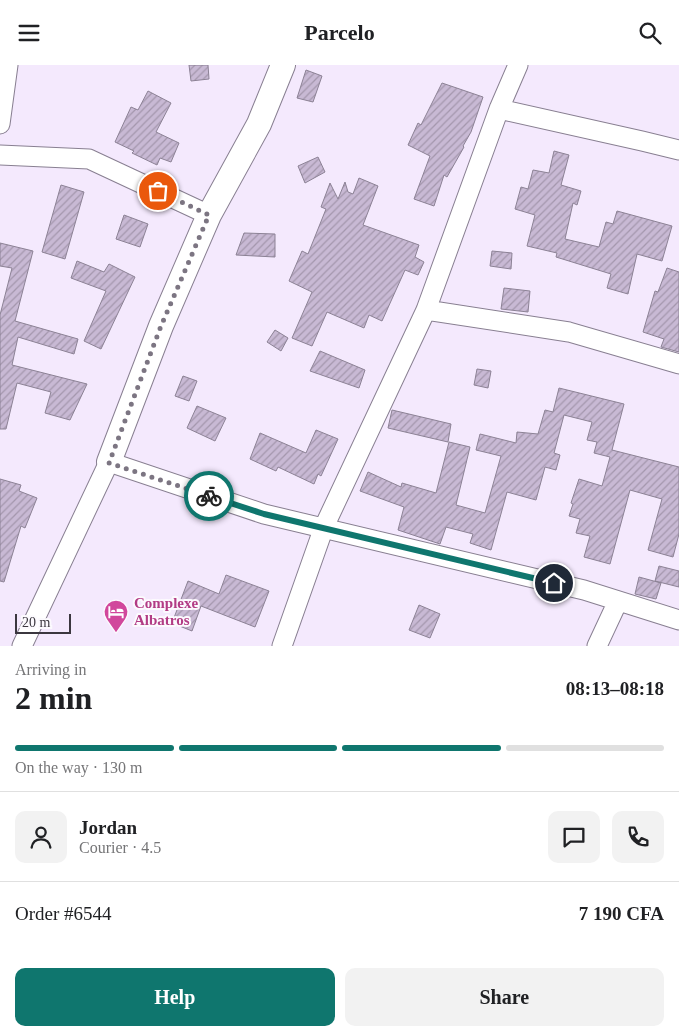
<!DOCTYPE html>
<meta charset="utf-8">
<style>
body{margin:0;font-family:"Times New Roman",serif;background:#f2f2f2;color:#202124;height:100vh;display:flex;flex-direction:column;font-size:19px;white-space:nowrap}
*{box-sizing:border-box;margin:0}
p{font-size:16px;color:#757577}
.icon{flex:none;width:28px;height:28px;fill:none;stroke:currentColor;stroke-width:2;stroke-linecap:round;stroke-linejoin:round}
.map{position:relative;height:581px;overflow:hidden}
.drawer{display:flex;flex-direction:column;background:#fff;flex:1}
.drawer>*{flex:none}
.scale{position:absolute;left:15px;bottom:12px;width:56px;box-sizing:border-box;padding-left:5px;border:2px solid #3b373f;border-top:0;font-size:14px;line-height:18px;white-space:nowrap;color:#3b373f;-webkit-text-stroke:4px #fcfafe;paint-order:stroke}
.pin{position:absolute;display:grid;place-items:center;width:42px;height:42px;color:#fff;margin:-21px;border:2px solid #fff;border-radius:50%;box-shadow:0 1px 5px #0007}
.courier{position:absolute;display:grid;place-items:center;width:50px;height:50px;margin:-25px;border:4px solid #0f766e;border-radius:50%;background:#fff;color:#222;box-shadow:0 1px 6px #0007}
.summary em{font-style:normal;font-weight:800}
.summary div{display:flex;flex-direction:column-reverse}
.summary{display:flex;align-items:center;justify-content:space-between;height:85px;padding:0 15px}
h1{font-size:32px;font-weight:800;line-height:38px}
.bar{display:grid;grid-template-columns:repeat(4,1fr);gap:8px 5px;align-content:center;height:60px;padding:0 15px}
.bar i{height:6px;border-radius:4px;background:#e0e0e0}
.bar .on{background:#0f766e}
.bar p{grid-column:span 4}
.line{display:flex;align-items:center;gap:12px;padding:0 15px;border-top:1px solid #e0e0e0}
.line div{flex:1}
.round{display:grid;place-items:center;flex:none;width:52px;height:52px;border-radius:10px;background:#f2f2f2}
.button{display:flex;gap:10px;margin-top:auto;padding:10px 15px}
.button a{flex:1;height:58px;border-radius:10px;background:#0f766e;color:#fff;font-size:20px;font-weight:800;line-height:58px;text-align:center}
.button a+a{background:#f2f2f2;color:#202124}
header{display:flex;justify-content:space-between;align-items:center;height:65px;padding:0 15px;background:#fff;font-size:22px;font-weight:800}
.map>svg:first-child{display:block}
.building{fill:url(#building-hatch);stroke:#8c8295}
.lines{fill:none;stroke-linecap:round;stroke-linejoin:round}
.minor-casing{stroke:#887f91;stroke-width:21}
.tertiary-casing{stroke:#887f91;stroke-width:26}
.minor{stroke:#fff;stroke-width:19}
.tertiary{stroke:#fff;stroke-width:24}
.done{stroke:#7c7582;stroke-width:5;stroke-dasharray:0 9}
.route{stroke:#0f766e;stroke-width:6}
.labels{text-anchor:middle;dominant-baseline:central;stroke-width:4;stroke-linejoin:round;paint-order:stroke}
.hotel-label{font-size:15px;font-weight:bold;fill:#b23c85;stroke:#fcfafe;text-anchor:start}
</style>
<header><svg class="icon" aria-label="menu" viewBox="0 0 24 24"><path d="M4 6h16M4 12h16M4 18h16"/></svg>Parcelo<svg class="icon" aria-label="search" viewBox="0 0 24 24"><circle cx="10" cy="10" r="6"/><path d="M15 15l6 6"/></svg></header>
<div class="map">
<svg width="679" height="581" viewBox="0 0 679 581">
<defs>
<pattern id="building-hatch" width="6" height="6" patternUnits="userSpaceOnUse" patternTransform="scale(1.25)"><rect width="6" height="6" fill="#c8b9d4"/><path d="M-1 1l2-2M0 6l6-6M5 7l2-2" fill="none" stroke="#a497ad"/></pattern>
</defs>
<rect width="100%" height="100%" fill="#f4e9fd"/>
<path class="building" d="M 189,0 L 208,0 L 209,14 L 191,16 Z
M 306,5 L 322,11 L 313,37 L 297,33 Z
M 442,18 L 483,32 L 471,67 L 463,81 L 464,82 L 447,112 L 444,110 L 434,141 L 414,134 L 430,91 L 408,80 L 418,58 L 421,60 Z
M 148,26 L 171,38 L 156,67 L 179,78 L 171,97 L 160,93 L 157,100 L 132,88 L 134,86 L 115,77 L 131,42 L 138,45 Z
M 554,86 L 569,90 L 561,120 L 581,126 L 577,140 L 573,138 L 565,174 L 599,182 L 606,157 L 613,159 L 617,146 L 672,161 L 662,196 L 637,189 L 628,229 L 607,223 L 611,209 L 556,192 L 557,188 L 527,181 L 535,150 L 515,144 L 521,122 L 528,124 L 533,105 L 549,108 Z
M 318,92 L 325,107 L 305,118 L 298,101 Z
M 359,113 L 378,121 L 363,160 L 419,180 L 415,192 L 424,197 L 418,210 L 405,205 L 382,256 L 369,250 L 364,263 L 327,247 L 312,281 L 292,273 L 312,227 L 289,216 L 302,186 L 308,189 L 326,144 L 321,142 L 330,118 L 338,134 L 345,117 L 348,127 L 353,129 Z
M 61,120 L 84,127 L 65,194 L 42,187 Z
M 124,150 L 148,159 L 140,182 L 116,174 Z
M 244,168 L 275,169 L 275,192 L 236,190 Z
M 0,178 L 33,186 L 15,256 L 78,274 L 74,289 L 18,272 L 12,300 L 87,319 L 70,355 L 45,348 L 51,327 L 17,318 L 6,364 L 0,364 L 0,250 L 12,203 L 0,201 Z
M 492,186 L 512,188 L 511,204 L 490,201 Z
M 77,196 L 104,207 L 109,199 L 135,212 L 101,284 L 84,276 L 106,226 L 71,213 Z
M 667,203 L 679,207 L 679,287 L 661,282 L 664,274 L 643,267 L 655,226 L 658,227 Z
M 504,223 L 530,226 L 528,247 L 501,244 Z
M 275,265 L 288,273 L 281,286 L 267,277 Z
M 320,286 L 365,305 L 359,323 L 310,306 Z
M 477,304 L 491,306 L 488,323 L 474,320 Z
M 183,311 L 197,316 L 189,336 L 175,331 Z
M 559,323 L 624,339 L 612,385 L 679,402 L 679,469 L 673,492 L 648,485 L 662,434 L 630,425 L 610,499 L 584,492 L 590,471 L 576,468 L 580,454 L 569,451 L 573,439 L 571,438 L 579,414 L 602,421 L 610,392 L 594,388 L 597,377 L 587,375 L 592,357 L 564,350 L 554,388 L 560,390 L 556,405 L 545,402 L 536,435 L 507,427 L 491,485 L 470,478 L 473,469 L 446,462 L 440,479 L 398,465 L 404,442 L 360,426 L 368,407 L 401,422 L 402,418 L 436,428 L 449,377 L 470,382 L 456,440 L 485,448 L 501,391 L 476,385 L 480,369 L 516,378 L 517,367 L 538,369 L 545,345 L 553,347 Z
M 197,341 L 226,353 L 215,376 L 187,363 Z
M 392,345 L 451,359 L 448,377 L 388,363 Z
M 316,365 L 338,374 L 321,411 L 318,409 L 314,419 L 278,402 L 276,406 L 250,394 L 260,368 L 306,388 Z
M 0,414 L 21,420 L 19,426 L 37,433 L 25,463 L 21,461 L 4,517 L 0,516 Z
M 659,501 L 679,506 L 679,522 L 655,516 Z
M 226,510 L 269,526 L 255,562 L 201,541 L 192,566 L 172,558 L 188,516 L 219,529 Z
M 639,512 L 661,518 L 656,534 L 635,529 Z
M 419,540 L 440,549 L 430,573 L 409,565 Z"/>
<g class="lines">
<defs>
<path id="minor" d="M 499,44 L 642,76 L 679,85
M 0,59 L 8,0
M 0,90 L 89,94 L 209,150
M 426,245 L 569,267 L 679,299
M 22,581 L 109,397 L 264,449 L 584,525 L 679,555
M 282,581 L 324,462 L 426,245 L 499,44 L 518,0
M 597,581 L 618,536"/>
<path id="tertiary" d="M 109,397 L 161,261 L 209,150 L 259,59 L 283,0"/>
</defs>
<use href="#minor" class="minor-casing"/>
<use href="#tertiary" class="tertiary-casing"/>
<use href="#minor" class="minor"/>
<use href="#tertiary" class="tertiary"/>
</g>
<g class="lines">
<path class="done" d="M 158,126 L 209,150 L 161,261 L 109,398 L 209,431"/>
<path class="route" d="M 209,431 L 264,449 L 554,518"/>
</g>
<defs>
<symbol id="hotel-pin" viewBox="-11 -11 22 30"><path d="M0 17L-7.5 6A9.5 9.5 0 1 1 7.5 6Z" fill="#d1479c" stroke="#fcfafe"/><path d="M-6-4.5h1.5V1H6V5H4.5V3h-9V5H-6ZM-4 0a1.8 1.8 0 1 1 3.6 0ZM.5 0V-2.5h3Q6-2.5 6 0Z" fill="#fff"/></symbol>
</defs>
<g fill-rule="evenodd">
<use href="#hotel-pin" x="102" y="533" width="28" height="38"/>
</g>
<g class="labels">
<g class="hotel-label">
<text x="134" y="538">Complexe<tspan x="134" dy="17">Albatros</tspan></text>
</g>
</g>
</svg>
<div class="scale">20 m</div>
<div class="pin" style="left:158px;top:126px;background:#ea580c"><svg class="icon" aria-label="bag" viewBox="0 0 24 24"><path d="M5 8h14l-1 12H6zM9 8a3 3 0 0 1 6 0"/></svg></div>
<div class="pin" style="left:554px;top:518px;background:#1f2937"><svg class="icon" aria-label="home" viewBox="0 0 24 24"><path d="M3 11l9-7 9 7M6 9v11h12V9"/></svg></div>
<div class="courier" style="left:209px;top:431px"><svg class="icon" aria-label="bike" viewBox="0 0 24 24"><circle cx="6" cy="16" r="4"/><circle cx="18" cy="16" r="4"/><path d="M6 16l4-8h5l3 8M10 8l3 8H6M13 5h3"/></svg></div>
</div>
<section class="drawer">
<div class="summary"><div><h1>2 min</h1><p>Arriving in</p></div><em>08:13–08:18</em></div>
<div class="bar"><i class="on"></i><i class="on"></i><i class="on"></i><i></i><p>On the way · 130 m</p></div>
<div class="line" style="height:90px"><a class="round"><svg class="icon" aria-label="person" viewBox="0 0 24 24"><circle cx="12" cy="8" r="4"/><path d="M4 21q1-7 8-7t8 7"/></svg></a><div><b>Jordan</b><p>Courier · 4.5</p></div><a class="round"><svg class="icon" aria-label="chat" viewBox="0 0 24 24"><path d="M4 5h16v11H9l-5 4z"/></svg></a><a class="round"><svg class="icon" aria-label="phone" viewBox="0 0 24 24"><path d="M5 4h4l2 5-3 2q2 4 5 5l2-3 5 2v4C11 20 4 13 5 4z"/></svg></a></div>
<div class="line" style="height:65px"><div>Order #6544</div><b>7 190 CFA</b></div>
<div class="button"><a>Help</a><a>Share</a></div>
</section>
